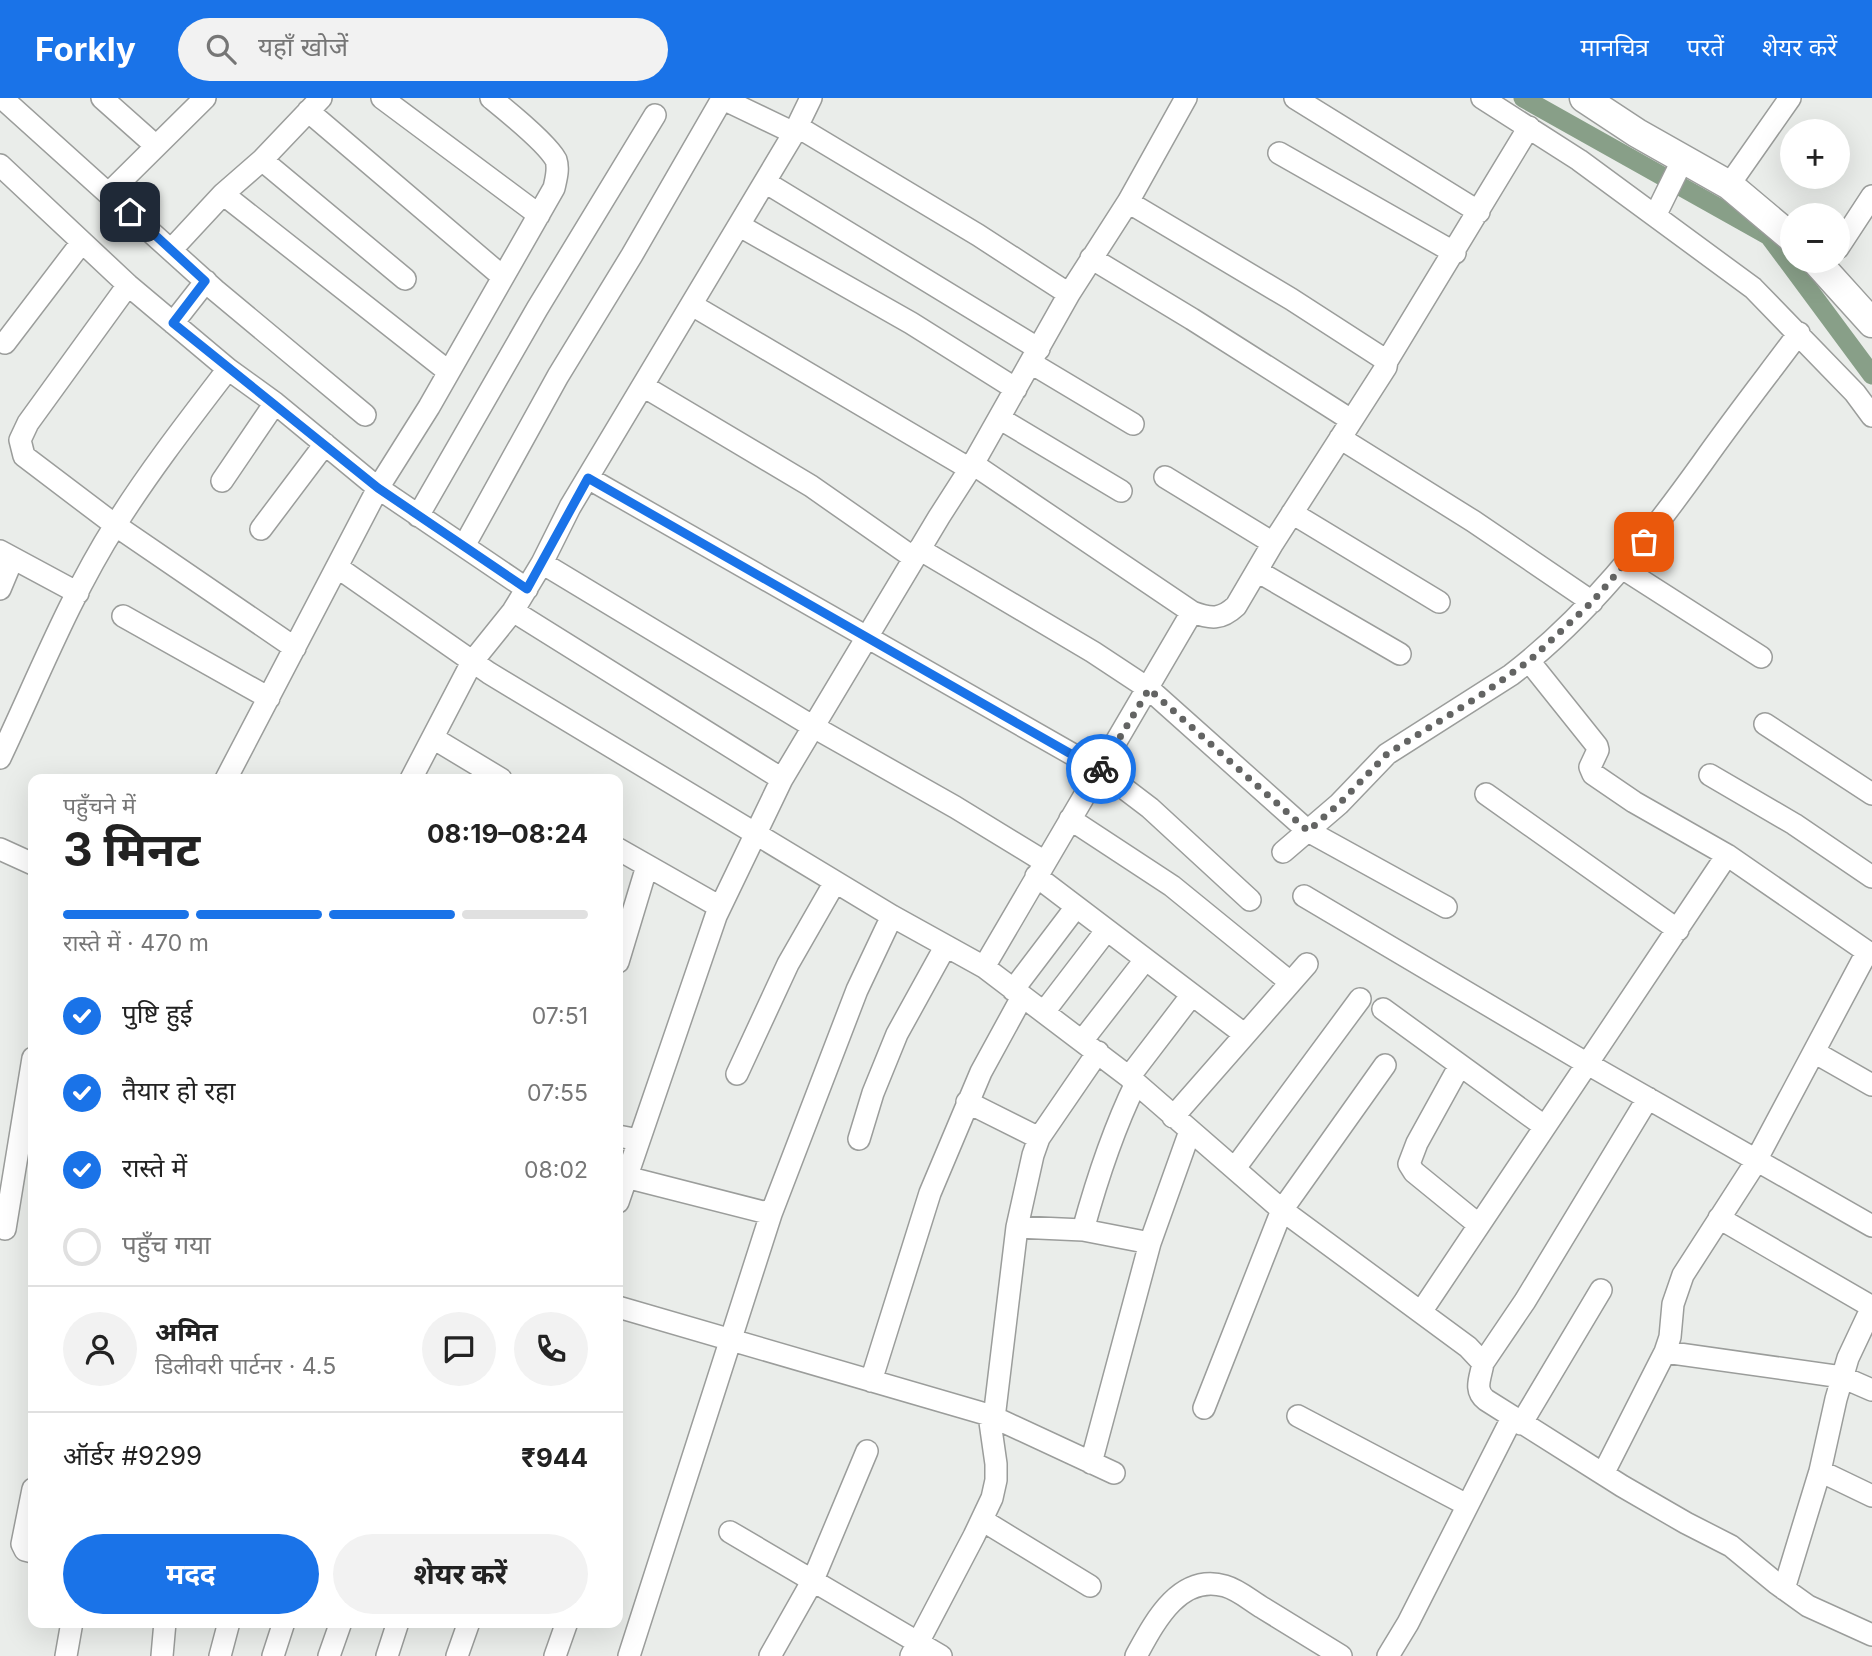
<!DOCTYPE html>
<html lang="hi">
<meta charset="utf-8">
<style>
body{margin:0;font-family:Inter,"Noto Sans Devanagari",sans-serif;background:#f2f2f2;color:#222;height:100vh;display:flex;flex-direction:column;font-size:26px;white-space:nowrap}
*{box-sizing:border-box;margin:0}
p{font-size:23px;color:#767676}
.icon{flex:none;width:38px;height:38px;fill:none;stroke:currentColor;stroke-width:2;stroke-linecap:round;stroke-linejoin:round}
.map{position:relative;flex:1;overflow:hidden}
.details{position:absolute;left:28px;top:676px;width:595px;height:854px;display:flex;flex-direction:column;background:#fff;border-radius:14px;box-shadow:0 7px 28px #0002}
.details>*{flex:none}
.fabs{position:absolute;left:1780px;top:21px;display:grid;gap:14px}
.fabs a{display:grid;place-items:center;width:70px;height:70px;border-radius:50%;background:#fff;box-shadow:0 7px 28px #0002;font-size:35px}
.pin{position:absolute;display:grid;place-items:center;width:60px;height:60px;color:#fff;margin:-30px;border-radius:14px;box-shadow:0 4px 10px #0006}
.courier{position:absolute;display:grid;place-items:center;width:70px;height:70px;margin:-35px;border:5px solid #1a73e8;border-radius:50%;background:#fff;color:#222;box-shadow:0 2px 9px #0007}
.overview em{font-style:normal;font-weight:700}
.overview div{display:flex;flex-direction:column-reverse}
.overview{display:flex;align-items:center;justify-content:space-between;height:119px;padding:0 35px}
h1{font-size:46px;font-weight:700;line-height:52px}
.bar{display:grid;grid-template-columns:repeat(4,1fr);gap:10px 7px;align-content:center;height:84px;padding:0 35px}
.bar i{height:9px;border-radius:5px;background:#e0e0e0}
.bar .current{background:#1a73e8}
.bar p{grid-column:span 4}
.line{display:flex;align-items:center;gap:18px;padding:0 35px;border-top:2px solid #e0e0e0}
.line div{flex:1}
.round{display:grid;place-items:center;flex:none;width:74px;height:74px;border-radius:37px;background:#f2f2f2}
ol{padding:0 35px;list-style:none}
li{display:flex;align-items:center;gap:21px;height:77px}
li p{margin-inline-start:auto}
li .icon{padding:7px;border-radius:50%;background:#1a73e8;color:#fff;stroke-width:4}
li:last-child{color:#767676}
li i{width:38px;height:38px;border:4px solid #e0e0e0;border-radius:50%}
.action{display:flex;gap:14px;margin-top:auto;padding:14px 35px}
.action a{flex:1;height:80px;border-radius:42px;background:#1a73e8;color:#fff;font-size:28px;font-weight:700;line-height:80px;text-align:center}
.action a+a{background:#f2f2f2;color:#222}
header{display:flex;align-items:center;gap:42px;box-sizing:border-box;height:98px;padding:0 35px;background:#1a73e8;color:#fff}
header strong{font-size:33px}
nav{display:flex;gap:38px;margin-inline-start:auto;font-size:24px}
.search{width:490px;height:63px;background:#f2f2f2;display:flex;align-items:center;gap:18px;box-sizing:border-box;padding:0 24px;border-radius:38px;color:#767676;font-size:26px}
.map>svg:first-child{display:block}
.lines{fill:none;stroke-linecap:round;stroke-linejoin:round}
.canal{stroke:#889f88;stroke-width:19}
.minor-casing{stroke:#9b9d9b;stroke-width:24}
.tertiary-casing{stroke:#9b9d9b;stroke-width:31}
.minor{stroke:#fff;stroke-width:21}
.tertiary{stroke:#fff;stroke-width:28}
.done{stroke:#636463;stroke-width:7;stroke-dasharray:0 12.6}
.route{stroke:#1a73e8;stroke-width:9}
</style>
<header>
<strong>Forkly</strong>
<div class="search"><svg class="icon" aria-label="search" viewBox="0 0 24 24"><circle cx="10" cy="10" r="6"/><path d="M15 15l6 6"/></svg>यहाँ खोजें</div>
<nav><a>मानचित्र</a><a>परतें</a><a>शेयर करें</a></nav>
</header>
<div class="map">
<svg width="1872" height="1558" viewBox="0 0 1872 1558">
<rect width="100%" height="100%" fill="#eaedea"/>
<g class="lines">
<path class="canal" d="M 1523,0 L 1769,138 L 1872,277"/>
<defs>
<path id="minor" d="M 2,0 L 215,192 L 365,317
M 102,0 L 156,48
M 382,0 L 539,117
M 721,0 L 794,35
M 1295,0 L 1479,114
M 1482,0 L 1579,62 L 1753,190 L 1855,295 L 1872,318
M 308,13 L 503,179
M 798,29 L 978,137 L 1069,196
M 1279,55 L 1455,155
M 262,62 L 405,181
M 0,67 L 128,187 L 228,271 L 275,305 L 378,390 L 527,491
M 765,84 L 1039,251
M 1729,87 L 1790,0
M 109,95 L 205,0
M 223,96 L 449,274
M 1128,104 L 1291,201 L 1387,263
M 1655,118 L 1683,61
M 740,128 L 911,225 L 1016,291
M 1838,150 L 1872,98
M 172,151 L 223,96 L 262,62 L 321,0
M 1091,160 L 1192,221 L 1351,322
M 128,187 L 28,325 L 20,342 L 24,358 L 115,427 L 295,550
M 692,207 L 970,371
M 173,225 L 206,183
M 5,245 L 82,144
M 1031,265 L 1133,326
M 643,288 L 811,388 L 914,460
M 999,320 L 1121,393
M 1340,340 L 1473,423 L 1592,504
M 973,366 L 1192,514 C 1211,521 1221,522 1236,508 L 1273,445 L 1386,269 L 1387,263 L 1529,29
M 1165,379 L 1273,445
M 588,380 L 1100,672 L 1150,710 L 1250,802
M 222,383 L 275,305
M 1292,415 L 1439,504
M 418,418 L 537,211 L 655,17
M 261,431 L 325,346
M 464,448 L 558,278 L 632,157 L 722,1
M 919,451 L 1093,554 L 1149,591 L 1308,733 L 1446,809
M 0,453 L 78,495
M 542,465 L 812,628 L 955,709 L 1045,764
M 337,469 L 489,575 L 892,818 L 984,869 L 1129,979 L 1282,1112 L 1468,1249 L 1483,1265 C 1481,1279 1473,1292 1486,1302 L 1622,1388 L 1686,1425 L 1731,1448 L 1776,1485 L 1808,1508 L 1872,1537
M 1622,470 L 1761,559
M 1257,473 L 1400,556
M 0,491 L 13,460
M 513,513 L 782,681
M 123,518 L 269,600
M 1529,563 L 1597,648 L 1598,652 L 1590,669 L 1593,676 L 1634,704 L 1727,757 L 1872,857
M 1765,626 L 1872,696
M 433,640 L 501,681
M 0,660 C 37,582 69,500 116,426 C 150,372 189,322 228,271
M 1710,677 L 1794,726 L 1872,779
M 226,681 L 378,390 L 429,309 L 554,90 C 556,81 559,71 556,62 C 547,45 507,13 491,0
M 411,681 L 472,564 L 513,513 L 542,465 L 570,409 L 794,35 L 811,0
M 1486,696 L 1678,832
M 1070,721 L 1172,788 L 1290,884
M 0,751 L 33,766
M 618,751 L 720,809
M 1283,754 L 1339,706 L 1387,656 L 1511,577 C 1588,518 1647,442 1703,364 C 1734,320 1767,278 1799,235
M 1036,778 L 1244,936
M 1304,798 L 1586,965 L 1872,1128
M 1867,854 L 1752,1070 L 1683,1177 L 1673,1206 L 1670,1239 L 1665,1254 L 1842,1279 L 1872,1292
M 618,864 L 647,768
M 984,869 L 1192,514
M 1013,892 L 1076,809
M 1383,911 L 1544,1028
M 1044,914 L 1106,833
M 1082,943 L 1145,862
M 1814,954 L 1872,987
M 1460,967 L 1417,1045 L 1409,1066 L 1414,1074 L 1479,1127
M 737,976 L 788,866 L 835,784
M 1129,979 L 1191,898
M 967,1004 L 1039,1040
M 1173,1019 L 1307,866
M 618,1038 L 639,1042
M 859,1041 L 873,995 L 897,936 L 945,849
M 1235,1070 L 1360,901
M 626,1079 L 771,1116
M 618,1104 L 716,818 L 782,681 L 939,419 L 973,366 L 1069,196 L 1128,104 L 1186,0
M 1719,1120 L 1872,1209
M 1017,1129 L 1083,1132 L 1150,1145
M 5,1131 L 33,960
M 1083,1132 C 1097,1081 1113,1032 1136,985
M 618,1209 L 989,1317 L 995,1312 L 1017,1129 L 1033,1057 L 1039,1040 L 1098,954
M 1421,1214 L 1727,757
M 1483,1265 L 1525,1203 L 1648,1000
M 871,1283 L 930,1095 L 981,974 L 1022,899
M 1204,1310 L 1282,1112 L 1385,967
M 989,1317 L 1114,1375
M 1298,1318 L 1467,1407
M 1521,1326 L 1601,1192
M 1091,1365 L 1150,1145 L 1190,1033
M 1820,1373 L 1872,1398
M 1603,1376 L 1665,1254
M 33,1391 L 22,1446 L 25,1452 L 33,1454
M 982,1422 L 1090,1488
M 730,1434 L 941,1558
M 1784,1491 L 1820,1373 L 1836,1301 L 1848,1260 L 1872,1209
M 66,1558 L 72,1524
M 162,1558 L 165,1524
M 220,1558 L 229,1524
M 273,1558 L 284,1524
M 329,1558 L 341,1524
M 387,1558 L 398,1524
M 457,1558 L 469,1524
M 555,1558 L 567,1524
M 629,1558 L 771,1116 L 857,892 L 892,818
M 770,1558 L 813,1482 L 867,1353
M 911,1558 L 974,1438 L 992,1400 L 996,1382 L 996,1366 L 989,1317
M 1136,1558 C 1154,1525 1179,1475 1225,1488 C 1239,1492 1251,1503 1263,1510 C 1289,1526 1315,1542 1341,1558
M 1388,1558 L 1408,1525 L 1512,1320"/>
<path id="tertiary" d="M 1584,0 L 1637,35 L 1729,87 L 1792,140
M 1816,163 L 1872,225"/>
</defs>
<use href="#minor" class="minor-casing"/>
<use href="#tertiary" class="tertiary-casing"/>
<use href="#minor" class="minor"/>
<use href="#tertiary" class="tertiary"/>
</g>
<g class="lines">
<path class="done" d="M 1101,671 L 1149,591 L 1308,733 L 1339,706 L 1387,656 L 1478,599 L 1529,563 L 1592,504 L 1644,444"/>
<path class="route" d="M 130,114 L 205,183 L 173,225 L 378,390 L 527,491 L 588,380 L 1078,660 L 1100,672 L 1101,671"/>
</g>
</svg>
<div class="fabs">
<a>+</a>
<a>−</a>
</div>
<div class="pin" style="left:1644px;top:444px;background:#ea580c"><svg class="icon" aria-label="bag" viewBox="0 0 24 24"><path d="M5 8h14l-1 12H6zM9 8a3 3 0 0 1 6 0"/></svg></div>
<div class="pin" style="left:130px;top:114px;background:#1f2937"><svg class="icon" aria-label="home" viewBox="0 0 24 24"><path d="M3 11l9-7 9 7M6 9v11h12V9"/></svg></div>
<div class="courier" style="left:1101px;top:671px"><svg class="icon" aria-label="bike" viewBox="0 0 24 24"><circle cx="6" cy="16" r="4"/><circle cx="18" cy="16" r="4"/><path d="M6 16l4-8h5l3 8M10 8l3 8H6M13 5h3"/></svg></div>
<section class="details">
<div class="overview"><div><h1>3 मिनट</h1><p>पहुँचने में</p></div><em>08:19–08:24</em></div>
<div class="bar"><i class="current"></i><i class="current"></i><i class="current"></i><i></i><p>रास्ते में · 470 m</p></div>
<ol>
<li><svg class="icon" aria-label="check" viewBox="0 0 24 24"><path d="M5 12l5 5 9-10"/></svg>पुष्टि हुई<p>07:51</p></li>
<li><svg class="icon" aria-label="check" viewBox="0 0 24 24"><path d="M5 12l5 5 9-10"/></svg>तैयार हो रहा<p>07:55</p></li>
<li><svg class="icon" aria-label="check" viewBox="0 0 24 24"><path d="M5 12l5 5 9-10"/></svg>रास्ते में<p>08:02</p></li>
<li><i></i>पहुँच गया</li>
</ol>
<div class="line" style="height:126px"><a class="round"><svg class="icon" aria-label="person" viewBox="0 0 24 24"><circle cx="12" cy="8" r="4"/><path d="M4 21q1-7 8-7t8 7"/></svg></a><div><b>अमित</b><p>डिलीवरी पार्टनर · 4.5</p></div><a class="round"><svg class="icon" aria-label="chat" viewBox="0 0 24 24"><path d="M4 5h16v11H9l-5 4z"/></svg></a><a class="round"><svg class="icon" aria-label="phone" viewBox="0 0 24 24"><path d="M5 4h4l2 5-3 2q2 4 5 5l2-3 5 2v4C11 20 4 13 5 4z"/></svg></a></div>
<div class="line" style="height:91px"><div>ऑर्डर #9299</div><b>₹944</b></div>
<div class="action"><a>मदद</a><a>शेयर करें</a></div>
</section>
</div>
